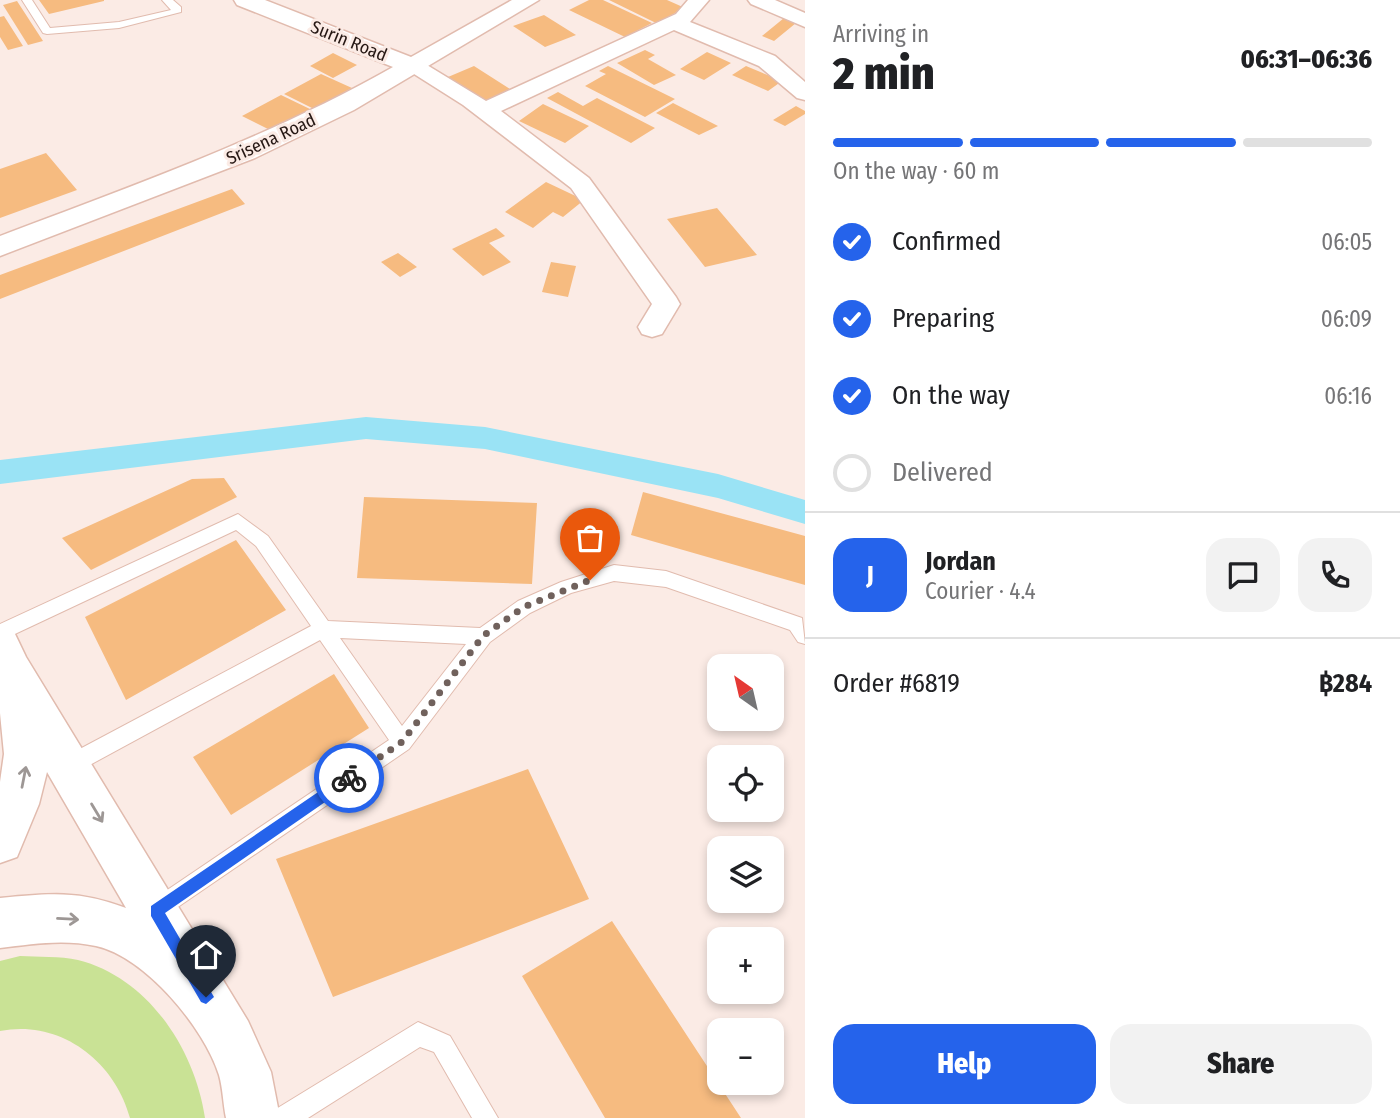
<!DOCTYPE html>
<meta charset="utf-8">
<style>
body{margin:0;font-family:"Fira Sans Condensed",sans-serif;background:#f2f2f2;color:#202124;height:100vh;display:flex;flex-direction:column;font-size:26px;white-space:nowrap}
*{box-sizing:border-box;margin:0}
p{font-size:23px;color:#757577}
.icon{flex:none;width:38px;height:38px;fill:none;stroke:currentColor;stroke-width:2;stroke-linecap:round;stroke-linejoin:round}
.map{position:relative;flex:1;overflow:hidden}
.panel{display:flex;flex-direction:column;background:#fff;width:595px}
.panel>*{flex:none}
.needle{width:46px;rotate:326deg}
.buttons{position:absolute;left:707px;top:654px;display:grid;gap:14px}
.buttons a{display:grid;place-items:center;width:77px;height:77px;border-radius:14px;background:#fff;box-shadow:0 4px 10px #0003;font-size:35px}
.pin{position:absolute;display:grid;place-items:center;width:60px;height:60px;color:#fff;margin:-72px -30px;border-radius:50% 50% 50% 0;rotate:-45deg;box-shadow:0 0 7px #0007}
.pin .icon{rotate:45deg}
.courier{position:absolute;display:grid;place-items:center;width:70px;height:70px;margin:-35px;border:5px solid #2563eb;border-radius:50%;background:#fff;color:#222;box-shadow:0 2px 9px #0007}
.head em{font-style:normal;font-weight:800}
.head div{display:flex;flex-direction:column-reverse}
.head{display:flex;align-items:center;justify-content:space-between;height:119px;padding:0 28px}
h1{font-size:46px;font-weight:800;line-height:52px}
.bar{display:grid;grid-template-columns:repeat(4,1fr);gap:10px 7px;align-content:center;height:84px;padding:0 28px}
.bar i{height:9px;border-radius:5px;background:#e0e0e0}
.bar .current{background:#2563eb}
.bar p{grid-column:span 4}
.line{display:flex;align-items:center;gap:18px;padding:0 28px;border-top:2px solid #e0e0e0}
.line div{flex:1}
.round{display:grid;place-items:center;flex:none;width:74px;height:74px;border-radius:21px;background:#f2f2f2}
ol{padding:0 28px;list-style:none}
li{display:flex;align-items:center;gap:21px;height:77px}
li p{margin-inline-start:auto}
li .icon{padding:7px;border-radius:50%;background:#2563eb;color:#fff;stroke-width:4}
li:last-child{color:#757577}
li i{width:38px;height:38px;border:4px solid #e0e0e0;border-radius:50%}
.action{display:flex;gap:14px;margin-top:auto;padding:14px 28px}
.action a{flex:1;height:80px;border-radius:21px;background:#2563eb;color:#fff;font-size:28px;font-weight:800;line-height:80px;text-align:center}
.action a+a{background:#f2f2f2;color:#202124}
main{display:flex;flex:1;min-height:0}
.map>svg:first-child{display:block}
.green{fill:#c9e295}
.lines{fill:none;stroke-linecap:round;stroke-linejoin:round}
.canal{fill:#9ae3f5;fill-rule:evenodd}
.building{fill:#f6bb80}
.lane-casing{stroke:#e1bbae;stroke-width:2}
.street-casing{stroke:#e1bbae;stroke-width:3}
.secondary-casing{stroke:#e1bbae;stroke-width:3}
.lane{fill:#fff;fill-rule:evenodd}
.street{fill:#fff;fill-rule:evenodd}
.secondary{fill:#fff;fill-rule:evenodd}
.oneway{stroke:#9d9795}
.route{fill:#2563eb}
.done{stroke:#70615c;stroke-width:7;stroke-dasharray:0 12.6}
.labels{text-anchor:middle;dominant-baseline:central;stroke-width:6;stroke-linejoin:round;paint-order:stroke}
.far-street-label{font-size:18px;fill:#251713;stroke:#fbebe5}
</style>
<main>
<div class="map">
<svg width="805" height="1118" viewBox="0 0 805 1118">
<rect width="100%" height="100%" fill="#fbebe5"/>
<path class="green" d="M 20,956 C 38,957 60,956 78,960 C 149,978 195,1050 205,1118 L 130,1118 C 115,1061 60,1019 0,1031 L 0,961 Z"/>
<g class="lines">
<path class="canal" d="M 366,417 L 485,427 L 718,474 L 805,500 L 805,524 L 718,498 L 485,449 L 366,439 L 0,484 L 0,460 Z"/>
</g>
<path class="building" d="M 39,0 L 104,0 L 104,1 L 49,14 Z
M 589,0 L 603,0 L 652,23 L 625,37 L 569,10 Z
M 609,0 L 667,0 L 685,8 L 656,23 Z
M 17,1 L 43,41 L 28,45 L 3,5 Z
M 544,15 L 576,35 L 545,47 L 513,26 Z
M 4,16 L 23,46 L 8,50 L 0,37 L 0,17 Z
M 784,18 L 796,23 L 774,41 L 762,36 Z
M 645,50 L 655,55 L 648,59 L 676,75 L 654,85 L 617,63 Z
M 707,52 L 731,63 L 704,80 L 680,69 Z
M 333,53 L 357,65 L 333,78 L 310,66 Z
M 474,66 L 513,91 L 486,102 L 448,77 Z
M 608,66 L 675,99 L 645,117 L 585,86 L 606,74 L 599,71 Z
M 746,66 L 782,81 L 768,91 L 732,75 Z
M 321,74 L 352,88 L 314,109 L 284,94 Z
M 558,92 L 583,106 L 597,98 L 655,128 L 631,143 L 547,98 Z
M 281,95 L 312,110 L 272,131 L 242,116 Z
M 673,103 L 718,126 L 699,135 L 656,113 Z
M 543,104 L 589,126 L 565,143 L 519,121 Z
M 796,106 L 805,111 L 805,114 L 785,126 L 773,120 Z
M 46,153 L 77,190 L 0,218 L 0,169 Z
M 546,182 L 584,200 L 563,217 L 553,212 L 533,228 L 505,212 Z
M 232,189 L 245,204 L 0,299 L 0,275 Z
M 717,208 L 757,255 L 705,267 L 667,219 Z
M 496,228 L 505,236 L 489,243 L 511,262 L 483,276 L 452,249 Z
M 398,253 L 417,267 L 400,277 L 381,262 Z
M 551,262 L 576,266 L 568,297 L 542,292 Z
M 224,478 L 237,497 L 91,570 L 62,538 L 192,479 Z
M 643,492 L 805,536 L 805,585 L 631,535 Z
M 364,497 L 537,503 L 532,584 L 357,578 Z
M 236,540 L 286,610 L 126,700 L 85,617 Z
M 334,674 L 369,728 L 231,815 L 193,757 Z
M 528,769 L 589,899 L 333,997 L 276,859 Z
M 612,921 L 741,1118 L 605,1118 L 522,976 Z"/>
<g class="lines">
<defs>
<path id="lane" d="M 22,0 L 32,0 L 50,28 L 119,22 L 171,10 L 162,0 L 173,0 L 181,7 L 181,12 L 119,28 L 47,34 L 43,33 Z
M 238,514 L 268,536 L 328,621 L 480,628 L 518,601 L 561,582 L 614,565 L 666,571 L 802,618 L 805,644 L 798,642 L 790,630 L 666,587 L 614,581 L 571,593 L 530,613 L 490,642 L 409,749 L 156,922 L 148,919 L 145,911 L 148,903 L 389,740 L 320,640 L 75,773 L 68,776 L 61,773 L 58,766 L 61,759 L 311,626 L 256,546 L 236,530 L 0,641 L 0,624 ZM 340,638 L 466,644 L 402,726 Z
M 418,1022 L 450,1036 L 498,1118 L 472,1118 L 434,1052 L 420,1047 L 308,1118 L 273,1118 L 276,1109 Z"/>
<path id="street" d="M 688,0 L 709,0 L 690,22 L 775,56 L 805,82 L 805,100 L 797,98 L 759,66 L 674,30 L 501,111 L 589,178 L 676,297 L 680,304 L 662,334 L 652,337 L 642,334 L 638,327 L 652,304 L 571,188 L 463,105 L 403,67 L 414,60 L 422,62 L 486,101 L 676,14 Z
M 748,0 L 775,0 L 805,13 L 805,27 L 751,4 Z"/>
<path id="secondary" d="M 234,0 L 265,0 L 411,57 L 512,0 L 539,0 L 354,110 L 255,158 L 0,256 L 0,236 C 134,185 268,138 393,67 L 237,5 Z
M 0,628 L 15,634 L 26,657 L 248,1021 L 271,1072 L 280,1118 L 226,1118 C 223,1104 223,1089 219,1075 C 204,1028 146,957 96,946 C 63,939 33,944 0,948 L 0,898 C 49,893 79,890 126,908 L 47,772 L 39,804 L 17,857 L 0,863 L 0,782 L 4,754 L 0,713 Z"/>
</defs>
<use href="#lane" class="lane-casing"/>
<use href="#street" class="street-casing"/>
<use href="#secondary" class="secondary-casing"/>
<use href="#lane" class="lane"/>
<use href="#street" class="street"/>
<use href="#secondary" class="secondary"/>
</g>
<defs><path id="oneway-shaft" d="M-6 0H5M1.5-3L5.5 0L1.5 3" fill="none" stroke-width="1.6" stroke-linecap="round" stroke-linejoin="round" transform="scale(1.75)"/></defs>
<g class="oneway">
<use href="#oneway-shaft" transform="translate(24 777) rotate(-79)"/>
<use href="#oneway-shaft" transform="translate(97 813) rotate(59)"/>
<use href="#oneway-shaft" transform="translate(68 919) rotate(3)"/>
</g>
<path class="route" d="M 349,771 L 354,773 L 354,782 L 165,913 L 214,997 L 206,1004 L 201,1002 L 151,916 L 151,906 Z"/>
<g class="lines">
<path class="done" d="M 349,778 L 402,742 L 483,636 L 524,607 L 590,580"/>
</g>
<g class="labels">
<g class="far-street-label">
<text transform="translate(349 41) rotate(22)">Surin Road</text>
<text transform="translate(271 139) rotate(-25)">Srisena Road</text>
</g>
</g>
</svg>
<div class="buttons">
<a><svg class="needle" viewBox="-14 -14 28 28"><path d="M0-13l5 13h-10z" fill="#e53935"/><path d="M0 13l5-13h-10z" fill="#757577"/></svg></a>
<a><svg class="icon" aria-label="locate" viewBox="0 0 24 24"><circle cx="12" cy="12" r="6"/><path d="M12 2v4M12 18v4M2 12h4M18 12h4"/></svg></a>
<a><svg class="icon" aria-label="layers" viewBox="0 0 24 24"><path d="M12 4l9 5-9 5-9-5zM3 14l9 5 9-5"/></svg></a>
<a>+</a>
<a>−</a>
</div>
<div class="pin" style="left:590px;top:580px;background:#ea580c"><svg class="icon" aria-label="bag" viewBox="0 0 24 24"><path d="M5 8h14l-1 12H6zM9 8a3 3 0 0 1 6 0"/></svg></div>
<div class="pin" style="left:206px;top:997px;background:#1f2937"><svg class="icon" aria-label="home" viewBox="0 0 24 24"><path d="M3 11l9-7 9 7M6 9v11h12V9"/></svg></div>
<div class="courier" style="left:349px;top:778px"><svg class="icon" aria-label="bike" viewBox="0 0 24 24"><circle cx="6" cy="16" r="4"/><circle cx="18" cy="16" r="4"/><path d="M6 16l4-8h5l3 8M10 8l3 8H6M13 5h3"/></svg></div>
</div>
<section class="panel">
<div class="head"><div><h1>2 min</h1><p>Arriving in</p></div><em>06:31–06:36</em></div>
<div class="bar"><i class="current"></i><i class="current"></i><i class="current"></i><i></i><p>On the way · 60 m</p></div>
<ol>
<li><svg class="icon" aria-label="check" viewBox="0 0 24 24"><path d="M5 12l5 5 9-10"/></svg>Confirmed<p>06:05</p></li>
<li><svg class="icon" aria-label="check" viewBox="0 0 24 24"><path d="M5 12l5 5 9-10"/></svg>Preparing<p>06:09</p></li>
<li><svg class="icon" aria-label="check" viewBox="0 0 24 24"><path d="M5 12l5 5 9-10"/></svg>On the way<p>06:16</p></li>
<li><i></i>Delivered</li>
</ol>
<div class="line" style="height:126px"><b class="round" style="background:#2563eb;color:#fff">J</b><div><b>Jordan</b><p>Courier · 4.4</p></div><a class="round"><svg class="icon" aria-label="chat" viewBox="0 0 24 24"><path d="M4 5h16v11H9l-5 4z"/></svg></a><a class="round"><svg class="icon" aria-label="phone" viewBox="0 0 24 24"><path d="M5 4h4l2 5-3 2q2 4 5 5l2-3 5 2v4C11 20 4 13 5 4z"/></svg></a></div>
<div class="line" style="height:91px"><div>Order #6819</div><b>฿284</b></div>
<div class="action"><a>Help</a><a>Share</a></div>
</section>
</main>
